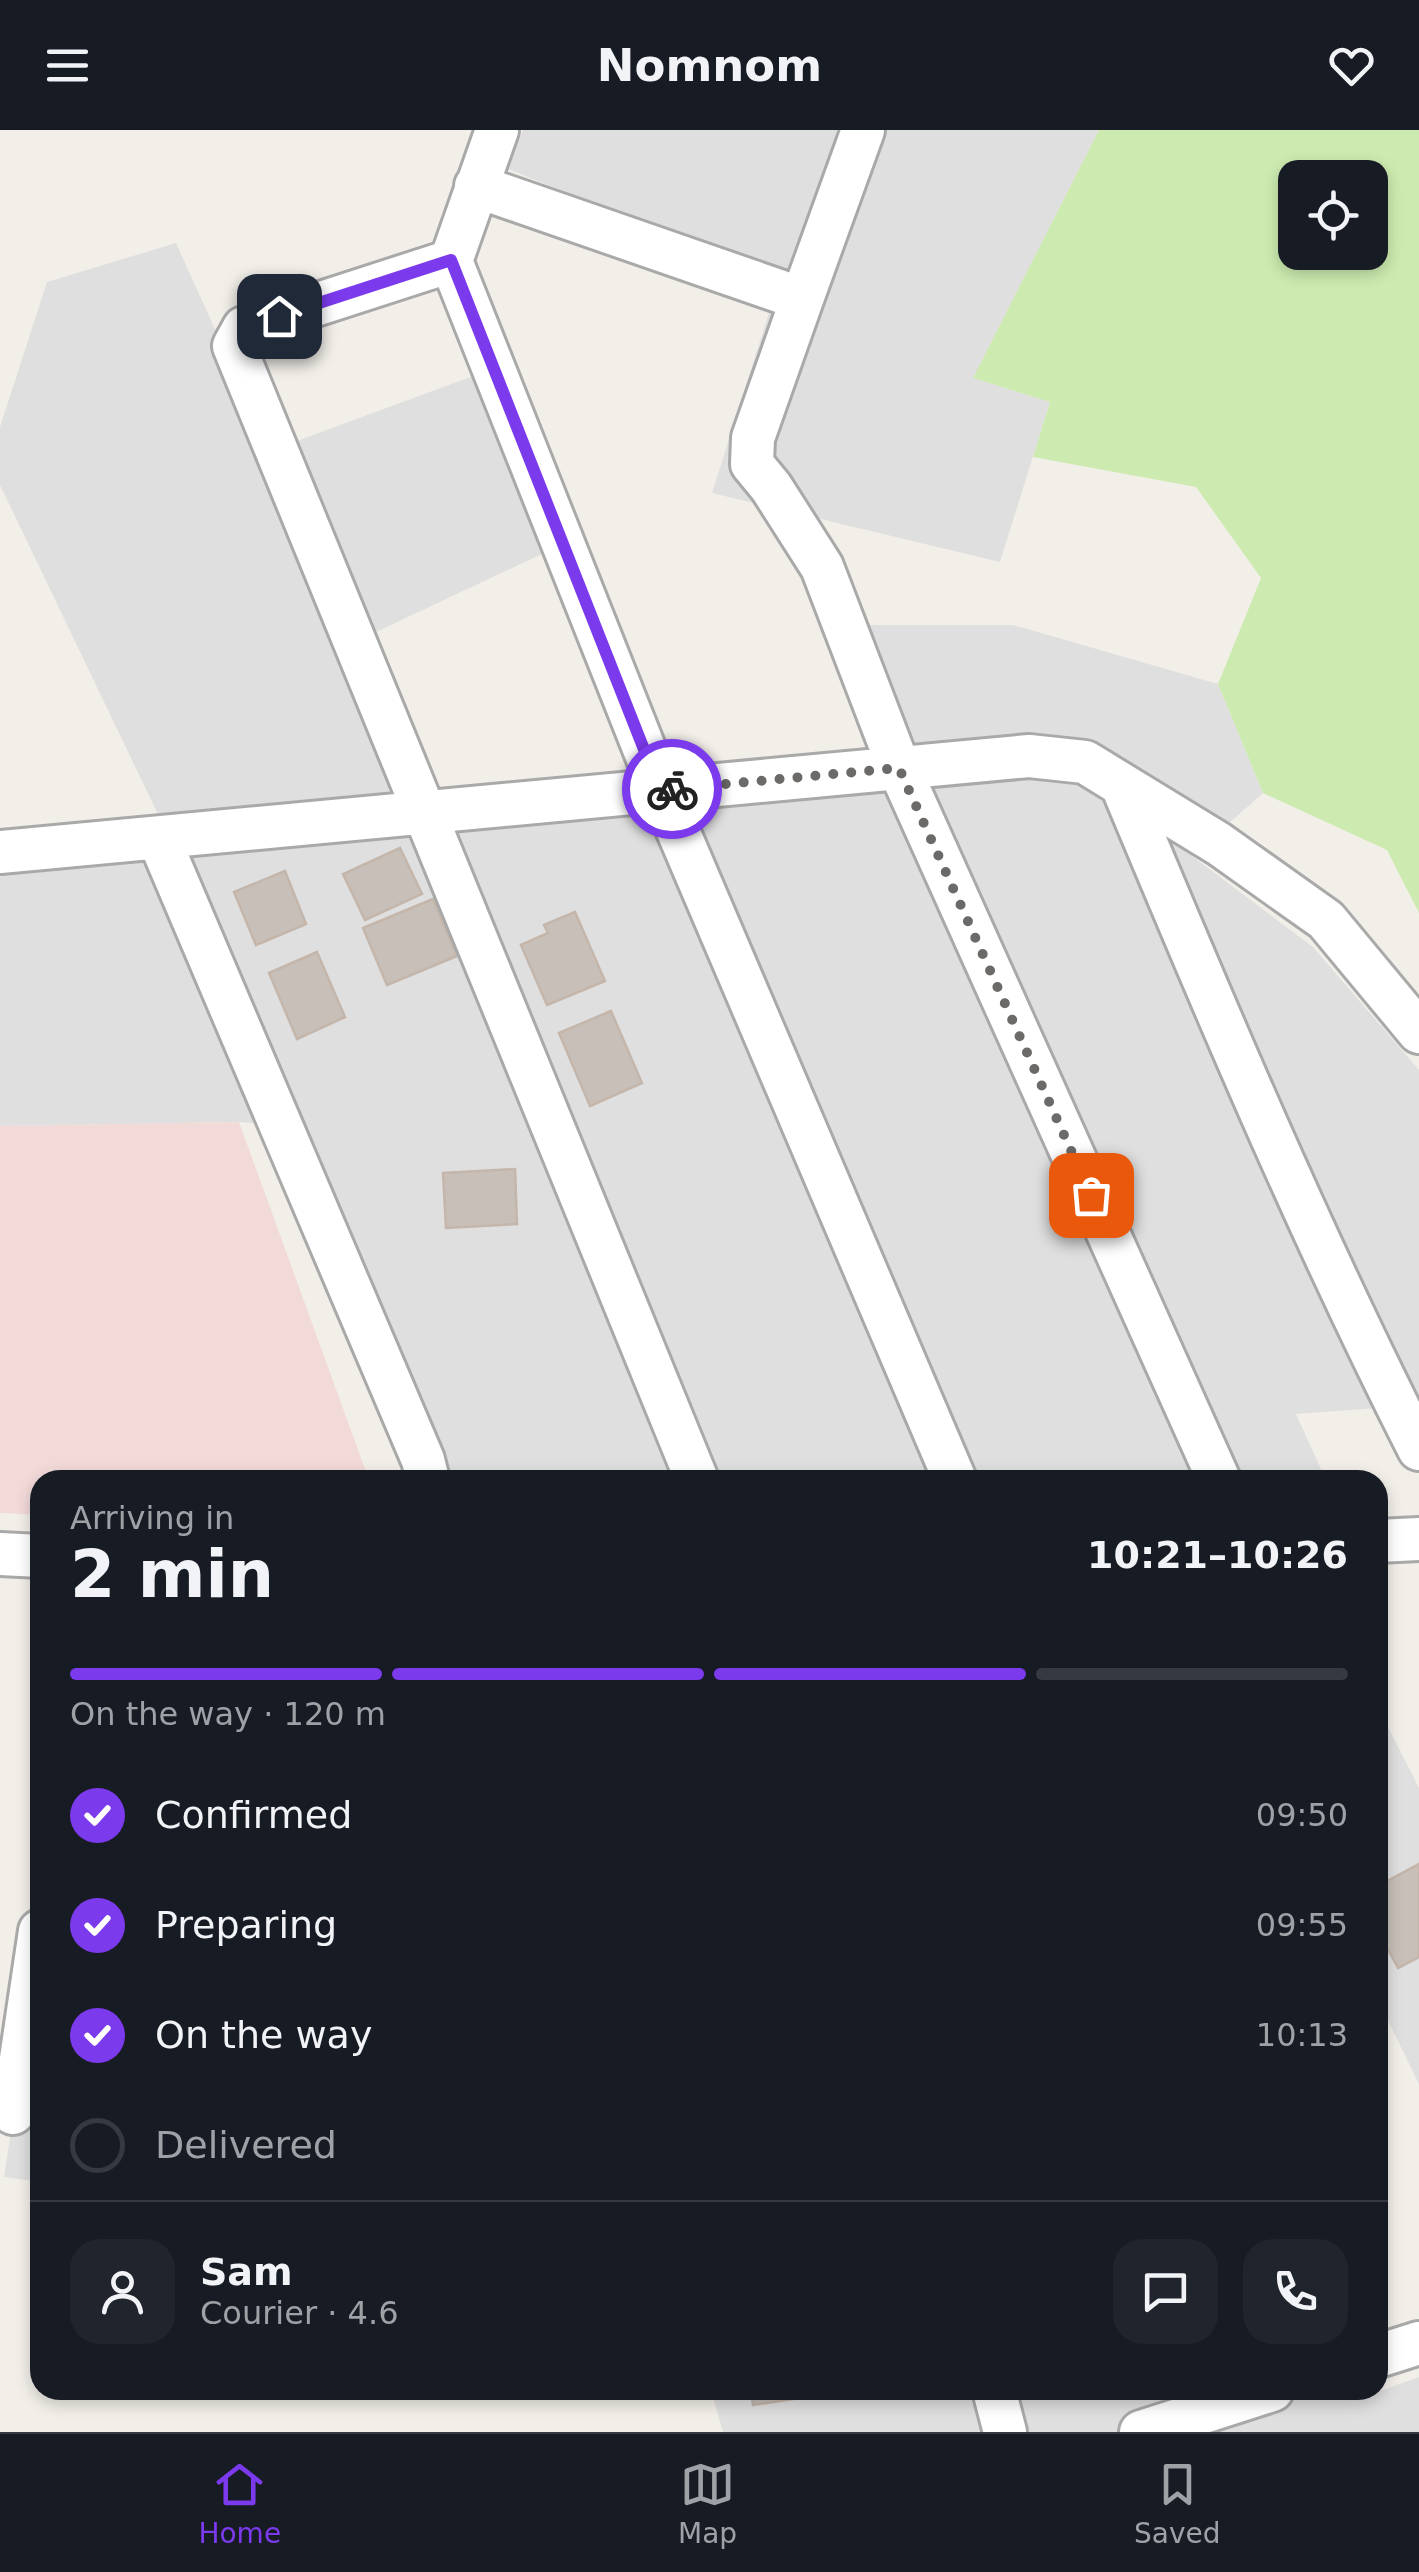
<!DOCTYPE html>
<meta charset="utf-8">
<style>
body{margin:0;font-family:"DejaVu Sans",sans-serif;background:#20242c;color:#f1f3f6;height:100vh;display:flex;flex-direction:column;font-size:38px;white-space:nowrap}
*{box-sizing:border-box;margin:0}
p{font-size:32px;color:#9ea1a6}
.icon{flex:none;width:55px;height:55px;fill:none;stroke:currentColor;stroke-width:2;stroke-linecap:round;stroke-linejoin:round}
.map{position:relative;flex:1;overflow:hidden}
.drawer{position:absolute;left:30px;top:1340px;width:1358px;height:930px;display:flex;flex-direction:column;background:#171b24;border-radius:30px;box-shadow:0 5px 15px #0003}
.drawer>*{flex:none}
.buttons{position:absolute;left:1278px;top:30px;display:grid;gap:20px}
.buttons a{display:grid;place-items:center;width:110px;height:110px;border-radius:20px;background:#171b24;box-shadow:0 5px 15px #0003;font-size:50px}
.pin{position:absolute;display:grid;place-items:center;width:85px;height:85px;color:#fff;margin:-42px;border-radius:20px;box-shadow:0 5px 15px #0006}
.courier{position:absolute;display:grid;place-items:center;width:100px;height:100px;margin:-50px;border:8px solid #7c3aed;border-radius:50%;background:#fff;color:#222;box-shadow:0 2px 12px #0007}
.headline em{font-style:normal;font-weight:700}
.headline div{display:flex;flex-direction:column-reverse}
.headline{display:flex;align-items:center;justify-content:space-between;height:170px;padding:0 40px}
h1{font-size:65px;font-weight:700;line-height:75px}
.bar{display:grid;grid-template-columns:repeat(4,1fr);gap:15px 10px;align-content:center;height:120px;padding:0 40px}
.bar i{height:12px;border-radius:8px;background:#363941}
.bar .selected{background:#7c3aed}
.bar p{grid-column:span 4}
.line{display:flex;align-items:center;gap:25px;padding:0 40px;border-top:2px solid #363941}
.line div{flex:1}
.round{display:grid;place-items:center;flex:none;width:105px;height:105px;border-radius:30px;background:#20242c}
ol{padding:0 40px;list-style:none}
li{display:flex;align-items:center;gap:30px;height:110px}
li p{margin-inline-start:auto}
li .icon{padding:10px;border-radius:50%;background:#7c3aed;color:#fff;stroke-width:4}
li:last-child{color:#9ea1a6}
li i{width:55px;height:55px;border:5px solid #363941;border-radius:50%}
header{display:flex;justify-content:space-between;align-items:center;height:130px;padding:0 40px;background:#171b24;font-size:45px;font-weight:700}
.tab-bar{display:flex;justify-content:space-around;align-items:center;height:140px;border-top:2px solid #363941;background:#171b24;font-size:28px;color:#9ea1a6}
.tab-bar a{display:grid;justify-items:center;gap:5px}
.tab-bar .selected{color:#7c3aed}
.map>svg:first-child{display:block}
.residential{fill:#e0dfdf}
.commercial{fill:#f2dad9}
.grass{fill:#cdebb0;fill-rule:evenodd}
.building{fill:#c7bfb8;stroke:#c4b6ab;stroke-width:2.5}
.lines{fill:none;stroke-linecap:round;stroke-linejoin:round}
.minor-casing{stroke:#a9a9a9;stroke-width:48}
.minor{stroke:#fff;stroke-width:42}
.done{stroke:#6b6a68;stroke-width:10;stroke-dasharray:0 18}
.route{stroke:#7c3aed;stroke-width:12}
</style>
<header><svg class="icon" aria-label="menu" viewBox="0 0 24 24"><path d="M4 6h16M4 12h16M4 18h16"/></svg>Nomnom<svg class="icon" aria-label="heart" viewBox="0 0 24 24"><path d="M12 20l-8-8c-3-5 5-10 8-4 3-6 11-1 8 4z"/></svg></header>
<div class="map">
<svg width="1419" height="2302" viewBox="0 0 1419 2302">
<rect width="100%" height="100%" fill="#f2efe9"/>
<path class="residential" d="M 523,0 L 1099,0 L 974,248 L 1050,272 L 1000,432 L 712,363 L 780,148 L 508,39 Z
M 176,113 L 270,321 L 473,246 L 542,424 L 346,516 L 417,691 L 916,650 L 865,495 L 1013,495 L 1218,554 L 1263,663 L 1192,726 L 1313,817 L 1419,940 L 1419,1275 L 1296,1284 L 1326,1350 L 437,1350 L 301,997 L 239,992 L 0,996 L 0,742 L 178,726 L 0,355 L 0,297 L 47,152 Z
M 1378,1577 L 1419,1658 L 1419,1954 L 1378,1870 Z
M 40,1811 L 40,2052 L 4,2047 Z
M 1419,2247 L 1419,2302 L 723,2302 L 711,2260 L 1350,2260 L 1355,2270 Z"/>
<path class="commercial" d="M 239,992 L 369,1350 L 40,1350 L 40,1385 L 0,1383 L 0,996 Z"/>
<path class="grass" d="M 1099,0 L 1419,0 L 1419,783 L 1387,720 L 1263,663 L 1218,554 L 1261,448 L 1196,357 L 1033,327 L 1050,272 L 973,248 ZM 1295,48 L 1370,48 L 1370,122 L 1295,122 Z"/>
<path class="building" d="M 400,718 L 422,764 L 365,790 L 343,744 Z
M 285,741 L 306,794 L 256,815 L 234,762 Z
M 433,769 L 457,826 L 387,855 L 363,798 Z
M 575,782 L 605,851 L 547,875 L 521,815 L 548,803 L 544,795 Z
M 317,822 L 345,887 L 297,909 L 269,843 Z
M 611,881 L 642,953 L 590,976 L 559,903 Z
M 515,1039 L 517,1094 L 446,1098 L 443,1043 Z
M 1419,1734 L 1419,1827 L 1398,1838 L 1378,1801 L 1378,1756 Z
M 751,2260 L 820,2260 L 820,2265 L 753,2275 Z"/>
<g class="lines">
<defs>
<path id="minor" d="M 497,0 L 451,131 L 244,198 L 234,216 L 697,1350
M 476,56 L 802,169 L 863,0
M 451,131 L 661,661 L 955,1350
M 802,169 L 753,308 L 752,334 L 771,357 L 822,437 L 899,638 L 1219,1350
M 1123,658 C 1216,881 1310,1104 1419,1319
M 159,709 L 423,1330 L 428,1350
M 0,722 L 1029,626 L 1085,632 L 1219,714 L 1326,790 L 1419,902
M 1378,1411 L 1419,1409
M 0,1424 L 40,1426
M 13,1983 L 40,1801
M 1378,2226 L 1419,2213
M 994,2260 L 1005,2302
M 1141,2302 L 1272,2260"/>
</defs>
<use href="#minor" class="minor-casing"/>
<use href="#minor" class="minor"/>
</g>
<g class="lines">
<path class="done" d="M 672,659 L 899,638 L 1091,1065"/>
<path class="route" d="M 279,186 L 451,130 L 660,660 L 672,659"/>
</g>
</svg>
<div class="buttons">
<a><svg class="icon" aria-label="locate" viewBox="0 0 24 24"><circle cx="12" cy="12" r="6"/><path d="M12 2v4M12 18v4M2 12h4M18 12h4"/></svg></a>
</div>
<div class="pin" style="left:1091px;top:1065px;background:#ea580c"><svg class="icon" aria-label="bag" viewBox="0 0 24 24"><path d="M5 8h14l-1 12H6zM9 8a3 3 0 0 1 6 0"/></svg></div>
<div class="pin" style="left:279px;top:186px;background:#1f2937"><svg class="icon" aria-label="home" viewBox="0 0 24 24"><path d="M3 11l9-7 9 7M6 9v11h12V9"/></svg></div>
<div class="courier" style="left:672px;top:659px"><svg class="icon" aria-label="bike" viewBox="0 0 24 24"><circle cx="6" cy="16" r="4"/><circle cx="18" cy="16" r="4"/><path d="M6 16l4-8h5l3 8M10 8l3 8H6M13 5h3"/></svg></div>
<section class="drawer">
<div class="headline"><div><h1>2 min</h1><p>Arriving in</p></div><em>10:21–10:26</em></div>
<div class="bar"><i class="selected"></i><i class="selected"></i><i class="selected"></i><i></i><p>On the way · 120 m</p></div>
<ol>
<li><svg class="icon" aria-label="check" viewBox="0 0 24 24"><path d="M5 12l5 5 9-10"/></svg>Confirmed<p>09:50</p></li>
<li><svg class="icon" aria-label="check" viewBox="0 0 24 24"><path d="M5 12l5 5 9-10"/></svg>Preparing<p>09:55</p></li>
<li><svg class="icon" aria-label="check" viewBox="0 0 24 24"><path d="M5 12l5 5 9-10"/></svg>On the way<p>10:13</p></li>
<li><i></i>Delivered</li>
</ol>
<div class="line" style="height:180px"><a class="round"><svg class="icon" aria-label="person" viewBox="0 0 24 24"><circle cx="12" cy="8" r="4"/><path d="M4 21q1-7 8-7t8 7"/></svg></a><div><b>Sam</b><p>Courier · 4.6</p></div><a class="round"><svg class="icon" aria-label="chat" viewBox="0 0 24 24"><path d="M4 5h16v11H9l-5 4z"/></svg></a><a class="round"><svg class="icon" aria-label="phone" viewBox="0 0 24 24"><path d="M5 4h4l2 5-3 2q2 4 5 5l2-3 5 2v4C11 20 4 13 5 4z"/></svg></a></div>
</section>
</div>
<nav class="tab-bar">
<a class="selected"><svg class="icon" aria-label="home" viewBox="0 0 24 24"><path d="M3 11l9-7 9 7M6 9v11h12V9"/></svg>Home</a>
<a><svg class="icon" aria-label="map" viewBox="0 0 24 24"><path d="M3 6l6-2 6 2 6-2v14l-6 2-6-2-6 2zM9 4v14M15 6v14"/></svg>Map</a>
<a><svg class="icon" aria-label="saved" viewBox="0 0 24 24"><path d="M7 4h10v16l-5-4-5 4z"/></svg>Saved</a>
</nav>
